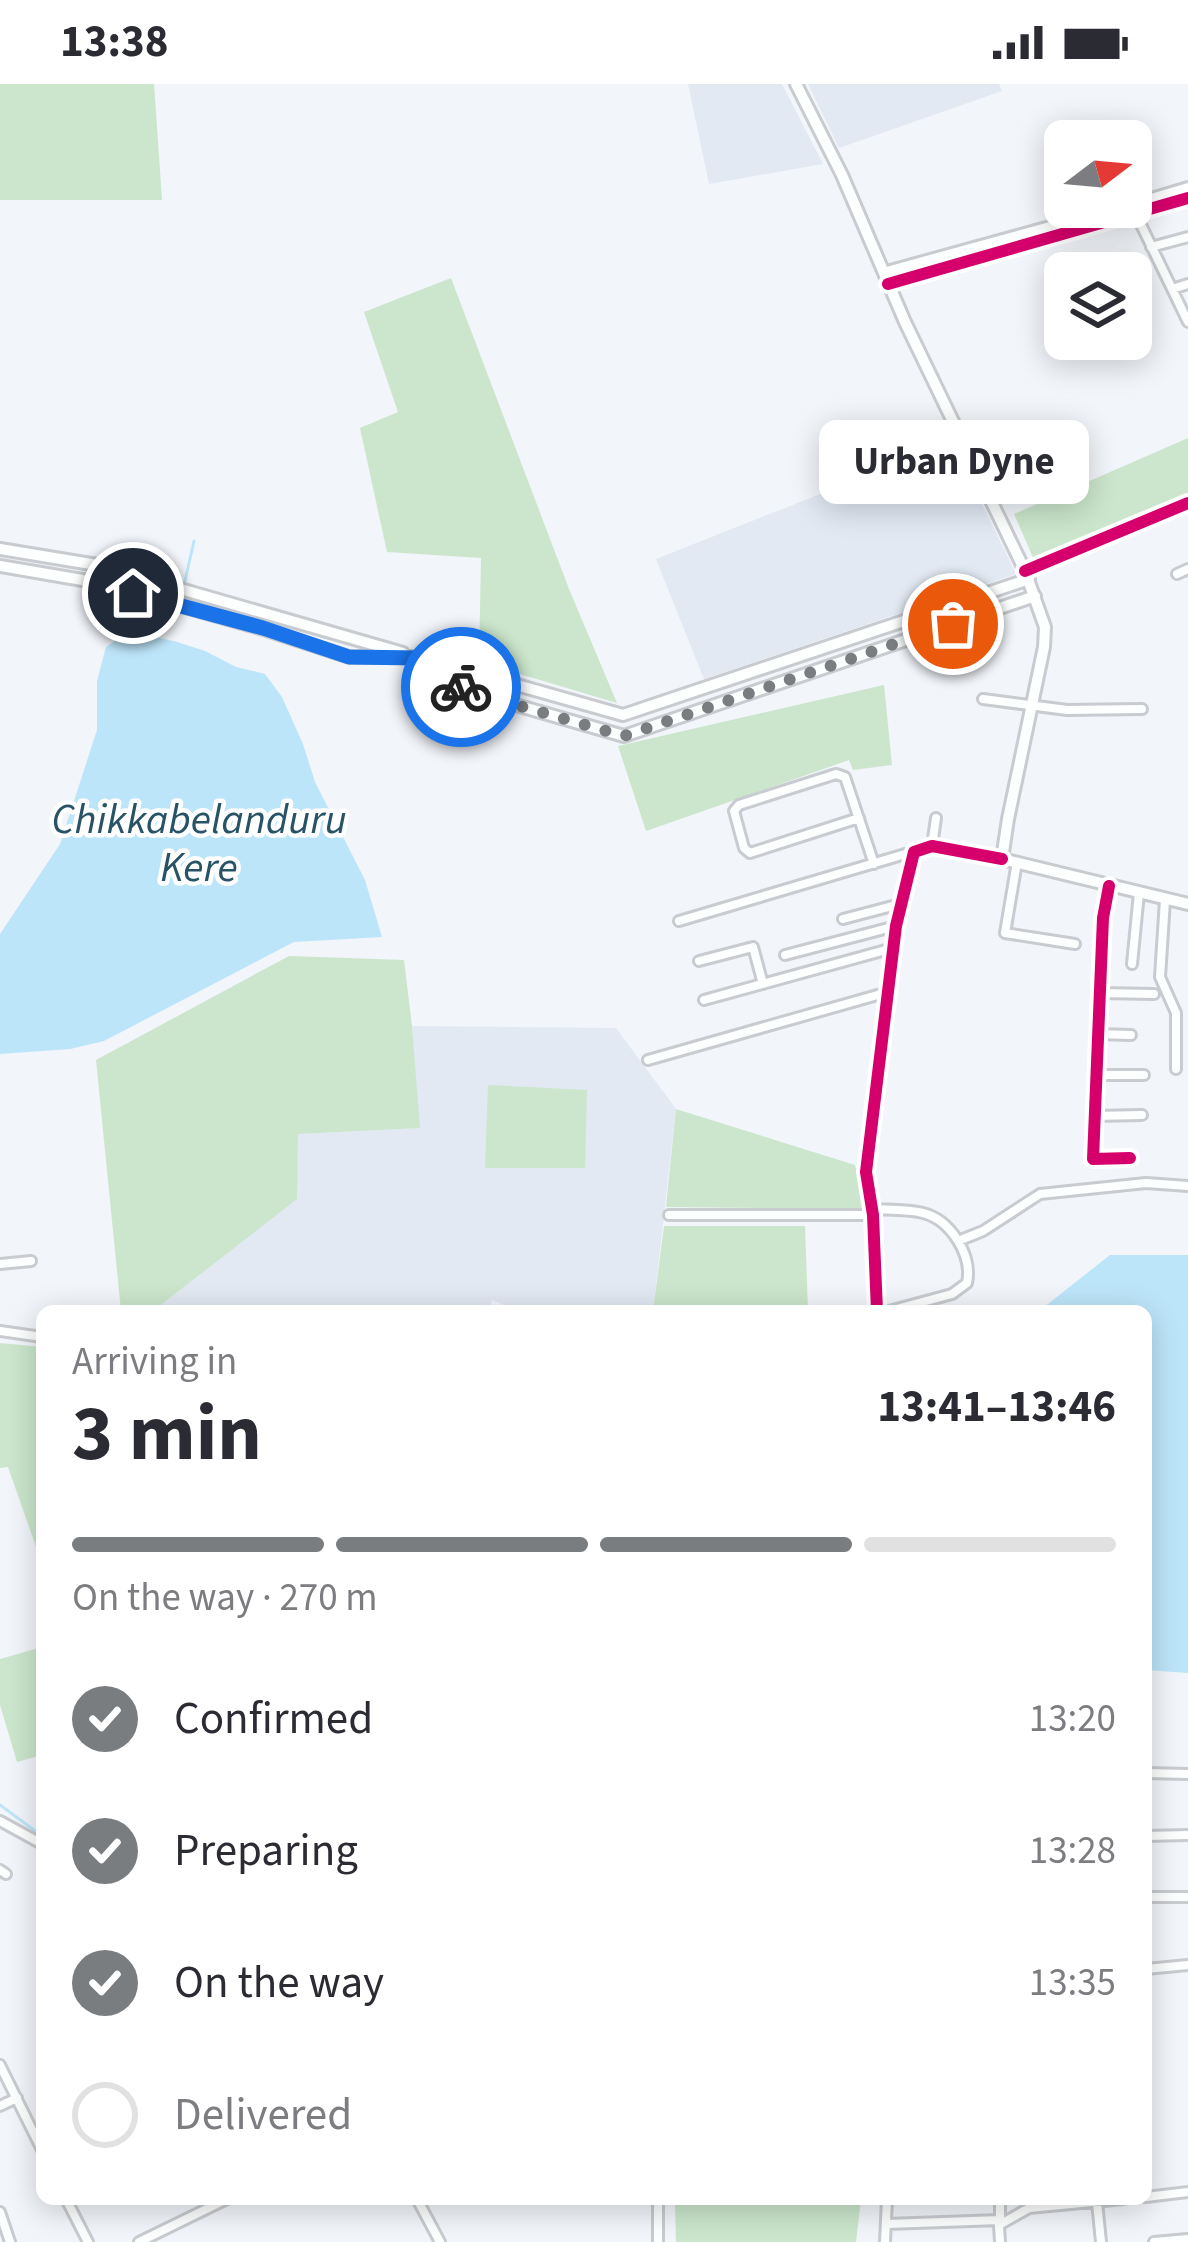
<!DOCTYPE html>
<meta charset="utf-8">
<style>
body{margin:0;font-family:"Source Sans 3",sans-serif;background:#f7f7f7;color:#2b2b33;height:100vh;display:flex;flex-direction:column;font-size:45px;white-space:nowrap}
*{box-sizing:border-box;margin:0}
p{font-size:39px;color:#7c7c81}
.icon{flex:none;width:66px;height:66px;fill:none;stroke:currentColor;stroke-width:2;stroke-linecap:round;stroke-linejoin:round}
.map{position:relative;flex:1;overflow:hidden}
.details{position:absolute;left:36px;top:1221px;width:1116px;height:900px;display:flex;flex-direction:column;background:#fff;border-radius:18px;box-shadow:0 6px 30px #0003}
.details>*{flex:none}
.needle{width:78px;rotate:74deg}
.buttons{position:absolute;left:1044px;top:36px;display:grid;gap:24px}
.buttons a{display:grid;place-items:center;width:108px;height:108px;border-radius:18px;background:#fff;box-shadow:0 6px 30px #0003;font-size:60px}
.pin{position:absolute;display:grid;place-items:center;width:102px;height:102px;color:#fff;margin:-51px;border:6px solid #fff;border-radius:50%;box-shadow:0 3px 12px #0007}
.courier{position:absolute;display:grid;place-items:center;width:120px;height:120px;margin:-60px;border:9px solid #1a73e8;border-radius:50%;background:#fff;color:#222;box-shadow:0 3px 15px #0007}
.bubble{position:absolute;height:84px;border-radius:18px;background:#fff;box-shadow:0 6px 30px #0003;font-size:39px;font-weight:700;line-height:84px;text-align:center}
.headline em{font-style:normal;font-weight:700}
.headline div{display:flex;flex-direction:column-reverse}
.headline{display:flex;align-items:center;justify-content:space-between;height:204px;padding:0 36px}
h1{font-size:78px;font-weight:700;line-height:90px}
.bar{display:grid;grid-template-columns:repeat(4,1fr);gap:18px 12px;align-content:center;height:144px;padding:0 36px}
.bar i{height:15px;border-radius:9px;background:#e1e1e2}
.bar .active{background:#7a7d80}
.bar p{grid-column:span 4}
ol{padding:0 36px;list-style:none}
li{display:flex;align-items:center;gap:36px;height:132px}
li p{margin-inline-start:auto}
li .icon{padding:12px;border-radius:50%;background:#7a7d80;color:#fff;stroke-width:4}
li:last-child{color:#7c7c81}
li i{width:66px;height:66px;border:6px solid #e1e1e2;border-radius:50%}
.status{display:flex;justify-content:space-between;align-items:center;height:84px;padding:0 60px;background:#fff;direction:ltr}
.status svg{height:33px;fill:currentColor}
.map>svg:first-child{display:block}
.built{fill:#e2e9f3}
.green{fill:#cbe6cc}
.water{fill:#bde5f9}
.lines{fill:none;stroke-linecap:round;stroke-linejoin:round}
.stream{stroke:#bde5f9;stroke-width:3}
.minor-casing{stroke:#c8cbcf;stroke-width:14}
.major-casing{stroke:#c8cbcf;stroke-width:16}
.minor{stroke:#fdfefe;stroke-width:8}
.major{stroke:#fdfefe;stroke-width:10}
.cycleway-casing{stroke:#fff;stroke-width:20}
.cycleway{stroke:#d6006c;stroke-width:12}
.done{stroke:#7a7d80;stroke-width:12;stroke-dasharray:0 21.6}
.route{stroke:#1a73e8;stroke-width:15}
.labels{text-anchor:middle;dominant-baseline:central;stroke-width:9;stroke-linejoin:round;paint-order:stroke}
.water-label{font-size:42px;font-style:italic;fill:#285366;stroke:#fff}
</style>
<div class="status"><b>13:38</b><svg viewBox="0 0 49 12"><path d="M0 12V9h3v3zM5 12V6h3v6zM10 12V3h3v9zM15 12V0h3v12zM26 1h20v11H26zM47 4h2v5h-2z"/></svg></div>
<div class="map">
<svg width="1188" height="2158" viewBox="0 0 1188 2158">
<rect width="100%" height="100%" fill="#f2f5fa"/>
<path class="built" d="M 688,0 L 782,0 L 823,80 L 709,100 Z
M 808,0 L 999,0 L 1002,7 L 839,64 Z
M 952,358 L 1016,490 L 704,595 L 656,475 Z
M 412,942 L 616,944 L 676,1025 L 653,1227 L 518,1227 L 492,1216 L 489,1227 L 153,1227 L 296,1115 L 298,1050 L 419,1044 Z"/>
<path class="green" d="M 0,0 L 154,0 L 162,116 L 0,116 Z
M 451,194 L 569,505 L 617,619 L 479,578 L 481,474 L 387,468 L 360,344 L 398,328 L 364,228 Z
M 1188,354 L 1188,412 L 1035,478 L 1014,430 Z
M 884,601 L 892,681 L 853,686 L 849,676 L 646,747 L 618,662 Z
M 289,872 L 404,876 L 412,942 L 420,1044 L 298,1050 L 297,1115 L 153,1227 L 121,1227 L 96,976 Z
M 488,1001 L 587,1006 L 585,1084 L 485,1084 Z
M 676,1025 L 855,1081 L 864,1125 L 666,1123 Z
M 664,1142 L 805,1142 L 808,1227 L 653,1227 Z
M 0,1259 L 42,1263 L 42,1480 L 8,1383 L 0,1384 Z
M 42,1563 L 42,1671 L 17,1678 L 0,1621 L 0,1575 Z
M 778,2115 L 861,2115 L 856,2158 L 676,2158 L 675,2120 Z"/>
<path class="water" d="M 130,547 L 177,558 L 205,567 L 236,583 L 265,590 L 282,613 L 303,660 L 315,698 L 365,796 L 382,853 L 294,858 L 104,957 L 70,965 L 0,970 L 0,850 L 60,760 L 97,646 L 97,597 L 106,563 Z
M 1110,1171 L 1188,1171 L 1188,1589 L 1146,1586 L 1146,1227 L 1039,1227 Z"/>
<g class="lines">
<path class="stream" d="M 185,497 L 194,457
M 0,1721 L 42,1752"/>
<defs>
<path id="minor" d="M 1188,103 L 1131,120 L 1188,238
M 1151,163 L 1188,153
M 883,188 L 1119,123
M 888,200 L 1188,114
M 1172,205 L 1188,200
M 1025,487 L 1188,419
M 1177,490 L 1188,485
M 983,615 L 1067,626 L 1142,625
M 859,734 L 750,769 L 744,764 L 734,727 L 739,721 L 836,690 L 845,693 L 874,780
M 932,762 L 936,734
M 1017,778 L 1005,849 L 1075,860
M 1109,802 L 1103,834 L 1093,1075 L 1130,1074
M 1165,816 L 1160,893 L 1176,929 L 1176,985
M 843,835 L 900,820
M 679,837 L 912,768
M 785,871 L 896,842
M 699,877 L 753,863 L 763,900
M 1132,880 L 1139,809
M 1100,909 L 1154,910
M 704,916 L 893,864
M 1097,950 L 1131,951
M 648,976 L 888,908
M 1097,991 L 1144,991
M 1094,1032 L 1142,1031
M 872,1125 C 888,1126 907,1125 923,1129 C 951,1136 973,1172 967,1199 L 952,1210 L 889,1227
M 669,1131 L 873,1131
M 958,1157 L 983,1147 L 1040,1110 L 1146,1099 L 1188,1102
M 0,1180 L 31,1177
M 877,1227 L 873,1131 L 866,1088 L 896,842 L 914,768 L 932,762 L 1002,775
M 0,1247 L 42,1253
M 1146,1689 L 1188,1690
M 0,1737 L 42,1760
M 1146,1752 L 1188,1751
M 0,1786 L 6,1790
M 1146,1813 L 1188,1813
M 1146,1885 L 1188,1881
M 0,1981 L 42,2066
M 0,2022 L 17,2014
M 1146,2113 L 1188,2108
M 66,2115 L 88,2158
M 417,2115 L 440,2158
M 658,2115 L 658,2158
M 1000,2115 L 1000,2136
M 1097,2118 L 1101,2158
M 0,2128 L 10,2158
M 886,2140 L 1000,2136 L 999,2140
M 999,2141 L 1029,2124 L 1123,2115
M 999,2141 L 1000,2158
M 139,2158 L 227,2115
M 885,2158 L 887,2115
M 1154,2158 L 1188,2155"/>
<path id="major" d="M 796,0 L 842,91 L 905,238 L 1025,487 L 1045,543 L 1044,563 L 1008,735 L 1002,775 L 1188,820
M 0,465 L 97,481 L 403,569
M 0,482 L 100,499 L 263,545 L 349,573 L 420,573 L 467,607 L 624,652 L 1035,512
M 432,577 L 623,631 L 1029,495"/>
</defs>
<use href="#minor" class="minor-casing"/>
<use href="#major" class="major-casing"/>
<use href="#minor" class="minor"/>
<use href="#major" class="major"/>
<defs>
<path id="cycleway" d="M 888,200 L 1188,114
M 1025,487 L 1188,419
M 1109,802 L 1103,834 L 1093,1075 L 1130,1074
M 877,1227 L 873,1131 L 866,1088 L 896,842 L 914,768 L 932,762 L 1002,775"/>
</defs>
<use href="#cycleway" class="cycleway-casing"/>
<use href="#cycleway" class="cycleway"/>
</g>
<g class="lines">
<path class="done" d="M 461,603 L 467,607 L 624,652 L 953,540"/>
<path class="route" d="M 133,509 L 263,544 L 349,573 L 420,574 L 461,603"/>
</g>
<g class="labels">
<g class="water-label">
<text x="199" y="736">Chikkabelanduru<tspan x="199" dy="48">Kere</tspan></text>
</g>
</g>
</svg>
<div class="buttons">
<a><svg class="needle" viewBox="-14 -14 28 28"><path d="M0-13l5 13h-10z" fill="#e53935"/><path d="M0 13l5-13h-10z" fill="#7c7c81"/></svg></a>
<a><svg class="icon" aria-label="layers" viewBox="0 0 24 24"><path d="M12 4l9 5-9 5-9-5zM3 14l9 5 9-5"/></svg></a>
</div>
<div class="pin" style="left:953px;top:540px;background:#ea580c"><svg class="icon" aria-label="bag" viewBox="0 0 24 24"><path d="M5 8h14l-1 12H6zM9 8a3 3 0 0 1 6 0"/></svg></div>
<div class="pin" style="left:133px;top:509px;background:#1f2937"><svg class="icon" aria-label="home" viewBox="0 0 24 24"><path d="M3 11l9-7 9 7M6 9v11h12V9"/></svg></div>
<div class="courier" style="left:461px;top:603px"><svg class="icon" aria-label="bike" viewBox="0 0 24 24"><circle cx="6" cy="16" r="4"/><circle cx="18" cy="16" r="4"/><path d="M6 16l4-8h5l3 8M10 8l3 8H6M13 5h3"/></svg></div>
<div class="bubble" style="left:819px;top:336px;width:270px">Urban Dyne</div>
<section class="details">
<div class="headline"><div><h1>3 min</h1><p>Arriving in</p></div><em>13:41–13:46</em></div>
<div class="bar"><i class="active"></i><i class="active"></i><i class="active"></i><i></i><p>On the way · 270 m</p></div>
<ol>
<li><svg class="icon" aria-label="check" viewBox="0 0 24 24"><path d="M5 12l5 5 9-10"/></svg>Confirmed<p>13:20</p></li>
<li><svg class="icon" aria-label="check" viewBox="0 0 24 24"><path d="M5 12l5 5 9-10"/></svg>Preparing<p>13:28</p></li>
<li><svg class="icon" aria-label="check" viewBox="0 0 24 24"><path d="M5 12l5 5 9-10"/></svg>On the way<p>13:35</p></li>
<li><i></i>Delivered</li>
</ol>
</section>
</div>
